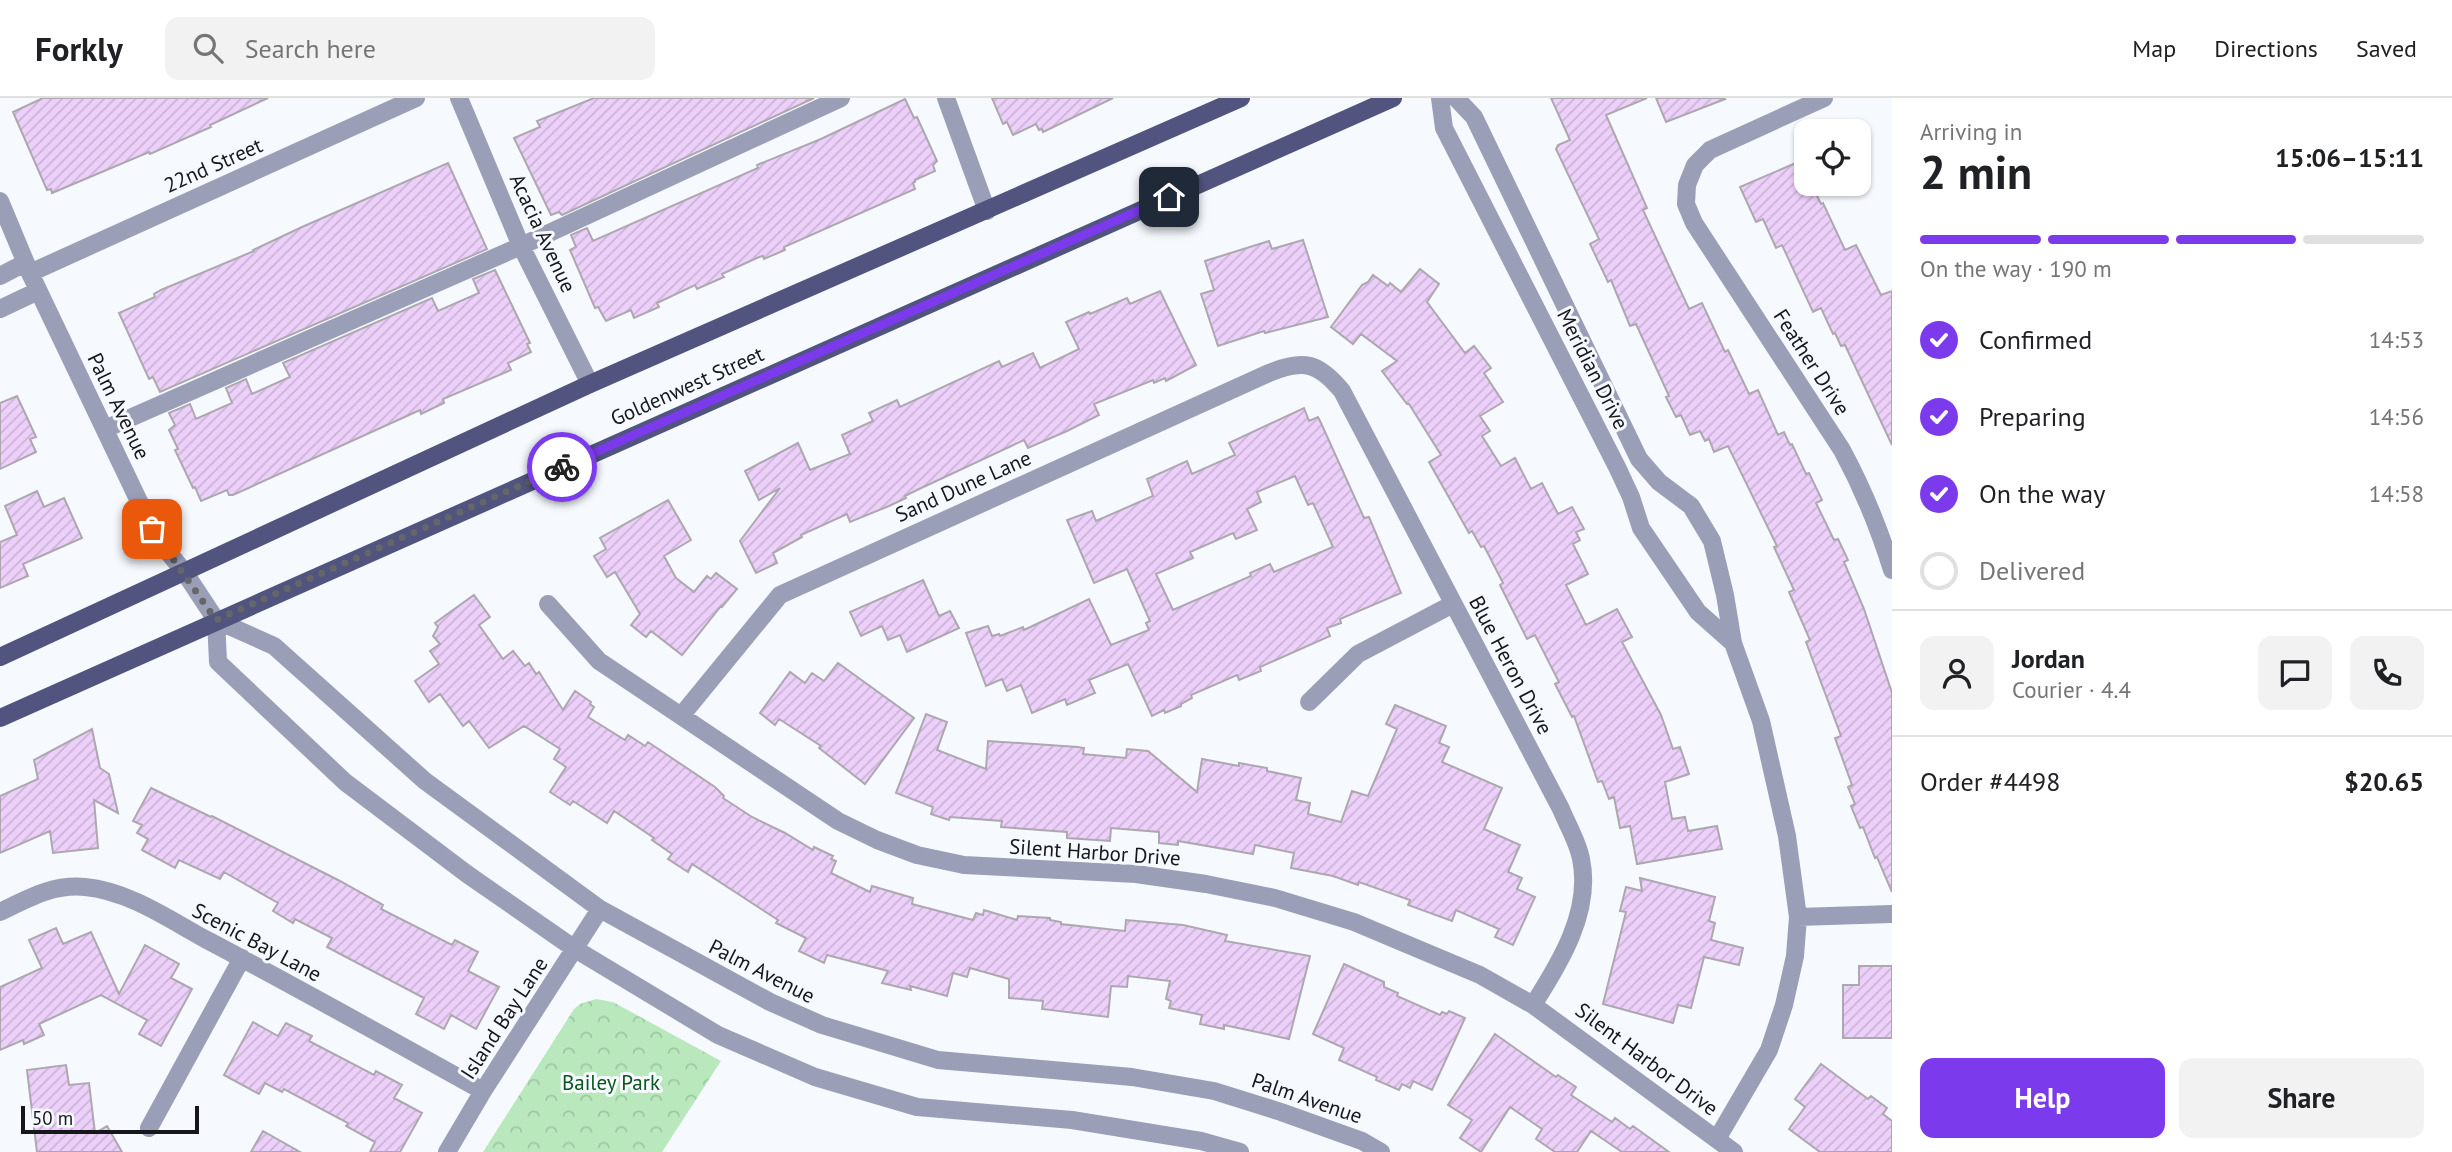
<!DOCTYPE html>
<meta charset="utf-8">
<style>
body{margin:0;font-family:"PT Sans",sans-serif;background:#f2f2f2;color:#202124;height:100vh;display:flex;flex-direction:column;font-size:26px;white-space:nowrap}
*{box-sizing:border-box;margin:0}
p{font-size:23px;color:#757577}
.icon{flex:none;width:38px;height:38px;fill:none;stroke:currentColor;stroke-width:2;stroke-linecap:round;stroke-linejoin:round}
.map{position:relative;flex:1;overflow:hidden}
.sheet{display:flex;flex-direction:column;background:#fff;width:560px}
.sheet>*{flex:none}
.fabs{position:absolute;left:1794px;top:21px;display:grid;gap:14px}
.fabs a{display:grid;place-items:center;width:77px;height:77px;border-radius:14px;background:#fff;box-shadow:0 2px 5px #0004;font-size:35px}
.scale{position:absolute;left:21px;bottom:18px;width:178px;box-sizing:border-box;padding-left:7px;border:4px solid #15171b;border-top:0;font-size:19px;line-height:24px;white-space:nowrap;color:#15171b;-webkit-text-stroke:5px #f6fafe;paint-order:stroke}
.pin{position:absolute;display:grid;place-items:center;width:60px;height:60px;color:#fff;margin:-30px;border-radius:14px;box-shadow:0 4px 10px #0006}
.courier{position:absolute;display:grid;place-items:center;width:70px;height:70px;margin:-35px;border:5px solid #7c3aed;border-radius:50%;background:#fff;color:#222;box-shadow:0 2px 9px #0007}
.overview em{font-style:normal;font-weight:700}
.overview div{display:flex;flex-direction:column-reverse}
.overview{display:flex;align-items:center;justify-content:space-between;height:119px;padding:0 28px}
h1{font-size:46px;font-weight:700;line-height:52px}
.bar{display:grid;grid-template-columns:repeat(4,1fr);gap:10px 7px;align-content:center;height:84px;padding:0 28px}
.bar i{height:9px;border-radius:5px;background:#e0e0e0}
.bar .active{background:#7c3aed}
.bar p{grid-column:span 4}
.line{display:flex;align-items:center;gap:18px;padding:0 28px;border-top:2px solid #e0e0e0}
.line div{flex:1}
.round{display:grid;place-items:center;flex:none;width:74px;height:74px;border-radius:14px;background:#f2f2f2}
ol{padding:0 28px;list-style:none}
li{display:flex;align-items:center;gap:21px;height:77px}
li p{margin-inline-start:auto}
li .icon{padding:7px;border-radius:50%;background:#7c3aed;color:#fff;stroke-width:4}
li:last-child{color:#757577}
li i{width:38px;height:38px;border:4px solid #e0e0e0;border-radius:50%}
.button{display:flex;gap:14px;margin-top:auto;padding:14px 28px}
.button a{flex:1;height:80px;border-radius:14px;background:#7c3aed;color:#fff;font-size:28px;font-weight:700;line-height:80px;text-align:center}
.button a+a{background:#f2f2f2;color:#202124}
header{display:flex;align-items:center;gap:42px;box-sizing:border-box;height:98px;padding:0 35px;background:#fff;border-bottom:2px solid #e0e0e0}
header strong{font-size:33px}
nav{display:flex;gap:38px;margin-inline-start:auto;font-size:24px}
.search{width:490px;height:63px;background:#f2f2f2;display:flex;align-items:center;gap:18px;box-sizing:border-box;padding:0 24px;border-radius:14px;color:#757577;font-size:26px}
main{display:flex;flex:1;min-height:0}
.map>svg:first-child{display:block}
.park{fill:url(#park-crowns)}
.building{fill:url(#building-hatch);stroke:#ada7b0;stroke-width:2;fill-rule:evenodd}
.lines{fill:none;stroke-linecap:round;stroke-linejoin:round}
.minor{stroke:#9b9eb7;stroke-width:18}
.major{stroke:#51547e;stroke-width:18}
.done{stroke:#64666a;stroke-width:7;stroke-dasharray:0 12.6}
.route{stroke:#7c3aed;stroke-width:9}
.labels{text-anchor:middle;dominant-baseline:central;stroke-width:6;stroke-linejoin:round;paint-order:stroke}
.street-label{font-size:21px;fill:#15171b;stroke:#f6fafe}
.park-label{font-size:21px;fill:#0b551e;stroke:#f6fafe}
</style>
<header>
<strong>Forkly</strong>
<div class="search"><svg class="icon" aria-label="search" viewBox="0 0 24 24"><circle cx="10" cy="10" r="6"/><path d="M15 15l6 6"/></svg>Search here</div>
<nav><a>Map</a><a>Directions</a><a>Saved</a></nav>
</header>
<main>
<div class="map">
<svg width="1892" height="1054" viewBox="0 0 1892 1054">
<defs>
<pattern id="park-crowns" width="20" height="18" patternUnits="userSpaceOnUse" patternTransform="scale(1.75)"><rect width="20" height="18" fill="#b9e8bd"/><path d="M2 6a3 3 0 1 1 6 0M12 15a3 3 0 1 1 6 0" fill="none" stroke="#9ec6a2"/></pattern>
<pattern id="building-hatch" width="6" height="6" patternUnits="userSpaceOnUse" patternTransform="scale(1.75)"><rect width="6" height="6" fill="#edd0fa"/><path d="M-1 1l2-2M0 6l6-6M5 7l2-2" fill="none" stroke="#cab2d6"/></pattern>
</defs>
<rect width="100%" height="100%" fill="#f6fafe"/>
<path class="park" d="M 596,901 L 613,904 L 721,963 L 662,1054 L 483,1054 L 574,911 L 580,906 Z"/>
<path class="building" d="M 43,0 L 268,0 L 210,27 L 211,29 L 150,56 L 149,54 L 52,95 L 51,91 L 47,92 L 13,14 Z
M 594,0 L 814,0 L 562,117 L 559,114 L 551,117 L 514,40 L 540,29 L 537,23 Z
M 992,0 L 1113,0 L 1043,34 L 1042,31 L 1039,32 L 1036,26 L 1013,37 L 1007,24 L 1003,26 Z
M 1551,0 L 1647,0 L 1606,17 L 1647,110 L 1643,112 L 1689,211 L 1702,205 L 1725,254 L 1728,252 L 1749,296 L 1758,292 L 1778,337 L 1784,334 L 1790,347 L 1792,346 L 1806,376 L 1809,375 L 1822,402 L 1816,405 L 1834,442 L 1838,441 L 1848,462 L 1844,464 L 1864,511 L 1892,595 L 1892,794 L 1877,759 L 1875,760 L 1863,729 L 1860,730 L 1851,708 L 1855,706 L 1848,689 L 1852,687 L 1835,640 L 1841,638 L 1806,544 L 1810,542 L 1789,494 L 1794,492 L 1774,449 L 1777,448 L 1728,348 L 1714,354 L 1709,341 L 1705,343 L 1700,333 L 1690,337 L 1681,317 L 1676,319 L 1666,299 L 1669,298 L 1636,226 L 1630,228 L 1611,182 L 1608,184 L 1590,146 L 1599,141 L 1556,51 L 1558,47 L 1570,42 Z
M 1656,0 L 1724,0 L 1725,1 L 1666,24 Z
M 905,1 L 914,20 L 917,19 L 937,63 L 933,67 L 935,73 L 915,82 L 915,84 L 913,85 L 915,91 L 784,149 L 785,152 L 764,161 L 763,158 L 759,159 L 722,176 L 724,179 L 697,191 L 695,187 L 657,205 L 659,209 L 634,220 L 631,212 L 606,223 L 598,209 L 595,210 L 570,152 L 576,149 L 571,137 L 587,130 L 593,143 L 758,70 L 757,67 L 821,41 Z
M 1798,64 L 1804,77 L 1806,77 L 1806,86 L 1811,86 L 1821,106 L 1823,105 L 1845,152 L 1856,147 L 1881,197 L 1892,193 L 1892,347 L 1845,247 L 1841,248 L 1835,235 L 1833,236 L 1821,210 L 1813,214 L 1782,147 L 1776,150 L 1763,121 L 1756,124 L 1740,89 Z
M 448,65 L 487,151 L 160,294 L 153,279 L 149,281 L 119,215 L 155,199 L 154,196 L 161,192 L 254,153 L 253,152 L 302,129 Z
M 1303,142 L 1328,219 L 1265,235 L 1264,233 L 1218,248 L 1201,196 L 1214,192 L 1205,163 L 1269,143 L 1272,151 Z
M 1420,171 L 1439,186 L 1427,204 L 1465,255 L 1474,248 L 1491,270 L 1484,275 L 1503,304 L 1480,318 L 1490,333 L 1482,338 L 1501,368 L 1515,360 L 1531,391 L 1542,385 L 1558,416 L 1572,409 L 1584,431 L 1576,434 L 1580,442 L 1573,446 L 1588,476 L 1566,487 L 1586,527 L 1617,511 L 1632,539 L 1622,544 L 1661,617 L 1673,651 L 1680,649 L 1689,676 L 1665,684 L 1672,721 L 1685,719 L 1688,733 L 1717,728 L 1722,751 L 1637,766 L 1630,728 L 1620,730 L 1614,699 L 1609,701 L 1602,683 L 1598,684 L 1574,618 L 1572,619 L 1555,586 L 1559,584 L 1535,537 L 1527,541 L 1500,487 L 1503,485 L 1484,448 L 1481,449 L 1472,433 L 1469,435 L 1429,364 L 1441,357 L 1409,306 L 1407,306 L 1382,273 L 1397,263 L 1361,236 L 1353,246 L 1331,229 L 1362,187 L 1368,184 L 1373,177 L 1388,188 L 1390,185 L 1401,194 Z
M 495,172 L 530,245 L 527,246 L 531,254 L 508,265 L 511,272 L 443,301 L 444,305 L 421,316 L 420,312 L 233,397 L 229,397 L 227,392 L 201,403 L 195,389 L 193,390 L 175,352 L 178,351 L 169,332 L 175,327 L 169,315 L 190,306 L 196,321 L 232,305 L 226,290 L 246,281 L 252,296 L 290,279 L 283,265 L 432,200 L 438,213 L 479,195 L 473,181 Z
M 1160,193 L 1196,267 L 1166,283 L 1165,280 L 1154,285 L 1153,282 L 1094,306 L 1099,317 L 1067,333 L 1028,350 L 1024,342 L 917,392 L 905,398 L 906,400 L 889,408 L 850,424 L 847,416 L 801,437 L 802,439 L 773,455 L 777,465 L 756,475 L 740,443 L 780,390 L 759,402 L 745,373 L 798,345 L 810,372 L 850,356 L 842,337 L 873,323 L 869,315 L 897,302 L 900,309 L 999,263 L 1002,269 L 1033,255 L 1040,270 L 1079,251 L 1066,224 L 1089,214 L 1090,216 L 1127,200 L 1130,206 Z
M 17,298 L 36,339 L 30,341 L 36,354 L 0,371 L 0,305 Z
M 1304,310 L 1309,323 L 1318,319 L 1321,325 L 1364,420 L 1369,419 L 1401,495 L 1340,521 L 1341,525 L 1327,530 L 1330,538 L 1260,569 L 1261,573 L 1239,582 L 1237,577 L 1191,597 L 1192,600 L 1181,606 L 1181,608 L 1165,615 L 1164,612 L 1152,618 L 1128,566 L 1089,582 L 1095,595 L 1067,607 L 1065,601 L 1032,615 L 1021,587 L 1007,593 L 1002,581 L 986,588 L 966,535 L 988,528 L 992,538 L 999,536 L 1000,538 L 1023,529 L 1024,532 L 1089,501 L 1111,547 L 1149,532 L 1146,525 L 1150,523 L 1127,471 L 1094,485 L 1067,422 L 1092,413 L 1096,423 L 1153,398 L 1147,381 L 1187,363 L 1192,376 L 1235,357 L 1229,345 ZM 1295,378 L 1308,407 L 1313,405 L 1333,449 L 1274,474 L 1270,466 L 1250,475 L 1251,478 L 1173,512 L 1156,476 L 1193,460 L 1190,454 L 1233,435 L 1236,441 L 1257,432 L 1247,411 L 1261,404 L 1257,394 Z
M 37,393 L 44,409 L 64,400 L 82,440 L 23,466 L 28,478 L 0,490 L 0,444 L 17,437 L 5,408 Z
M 668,402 L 691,442 L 664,458 L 676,480 L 694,494 L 707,478 L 711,481 L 716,475 L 737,491 L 722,509 L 721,508 L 682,557 L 651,533 L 646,539 L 631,527 L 640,516 L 615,474 L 607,479 L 594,458 L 606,451 L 600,440 Z
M 923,482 L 939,518 L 950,513 L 959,530 L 907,554 L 900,537 L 888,542 L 882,528 L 861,538 L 850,514 Z
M 474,497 L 490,519 L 479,527 L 503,561 L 513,553 L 525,568 L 529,565 L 536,576 L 539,574 L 563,612 L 575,593 L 591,604 L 590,606 L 594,609 L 588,619 L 625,642 L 628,637 L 645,648 L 648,644 L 715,689 L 724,698 L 723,700 L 752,719 L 785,735 L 813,752 L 814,749 L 833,758 L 831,761 L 836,763 L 831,775 L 870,794 L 872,788 L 913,800 L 912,806 L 973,822 L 976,815 L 983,817 L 984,812 L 1017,822 L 1018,818 L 1050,820 L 1050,822 L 1061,824 L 1061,826 L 1125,833 L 1126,822 L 1183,827 L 1227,837 L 1225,843 L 1310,858 L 1289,941 L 1224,927 L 1224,931 L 1200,926 L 1202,917 L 1169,910 L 1171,903 L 1166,901 L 1170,883 L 1128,878 L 1127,889 L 1111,888 L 1108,919 L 1042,911 L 1043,903 L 1009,900 L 1009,881 L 970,870 L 967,879 L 953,875 L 947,898 L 910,888 L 911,892 L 882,885 L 888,873 L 827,857 L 824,865 L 799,853 L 806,840 L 776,825 L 778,822 L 692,766 L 688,774 L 668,761 L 672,756 L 652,742 L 654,740 L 614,713 L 607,725 L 573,703 L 570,707 L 550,694 L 566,669 L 554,661 L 560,651 L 524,628 L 489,650 L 469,623 L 463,628 L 440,596 L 429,604 L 415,583 L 439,566 L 430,553 L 440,546 L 433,538 L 438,529 L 435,525 Z
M 838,565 L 914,620 L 865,686 L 819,650 L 821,648 L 779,621 L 775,627 L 760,615 L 790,574 L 805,585 L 812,575 L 824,583 Z
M 1395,607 L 1446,628 L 1439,645 L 1449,649 L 1442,664 L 1502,690 L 1484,731 L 1520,747 L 1508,774 L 1522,780 L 1517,791 L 1535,799 L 1513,847 L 1495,839 L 1499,831 L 1456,812 L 1452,823 L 1408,807 L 1410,802 L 1359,784 L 1358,787 L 1333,778 L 1291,770 L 1294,755 L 1255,747 L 1253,756 L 1178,743 L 1178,747 L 1159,745 L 1159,734 L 1111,730 L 1110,743 L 1067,740 L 1067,734 L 1001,729 L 1002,723 L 950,719 L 949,722 L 931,716 L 933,709 L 896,695 L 926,616 L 947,624 L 937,652 L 986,671 L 988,643 L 1078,649 L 1084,650 L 1083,656 L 1126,660 L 1127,651 L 1148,653 L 1197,694 L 1202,661 L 1239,668 L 1239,665 L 1267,670 L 1267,673 L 1301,680 L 1296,702 L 1310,705 L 1308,716 L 1341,724 L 1352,693 L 1368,698 L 1397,631 L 1386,626 Z
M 92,631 L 100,670 L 109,676 L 118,715 L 94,702 L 98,750 L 53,755 L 50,733 L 0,755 L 0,698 L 38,681 L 34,662 Z
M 151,690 L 211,719 L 212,718 L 338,782 L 383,807 L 381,811 L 452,847 L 455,842 L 478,854 L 468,873 L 499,889 L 476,931 L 451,917 L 444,931 L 416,916 L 424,900 L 327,849 L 332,840 L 295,821 L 293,825 L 273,813 L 278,805 L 224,774 L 220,781 L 179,762 L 175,770 L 142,752 L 148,741 L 137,735 L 142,727 L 133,723 Z
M 1640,780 L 1715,799 L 1709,823 L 1715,825 L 1711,842 L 1743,850 L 1739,867 L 1704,859 L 1691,910 L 1678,907 L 1673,925 L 1603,906 L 1626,814 L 1620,813 L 1626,789 L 1642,793 Z
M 56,830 L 63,846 L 91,834 L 119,896 L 145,847 L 179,866 L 171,880 L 192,891 L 161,948 L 139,936 L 147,922 L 101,897 L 39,926 L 44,937 L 24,946 L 23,942 L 0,952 L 0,889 L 42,870 L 29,842 Z
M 1344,866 L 1384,884 L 1384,889 L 1398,895 L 1397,898 L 1440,917 L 1442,914 L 1447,916 L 1449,913 L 1465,920 L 1432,992 L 1413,983 L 1410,990 L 1402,986 L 1399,992 L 1376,982 L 1377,979 L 1339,962 L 1344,950 L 1313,936 Z
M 1859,868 L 1892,868 L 1892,940 L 1843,940 L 1843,887 L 1859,887 Z
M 253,924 L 278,938 L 286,925 L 312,938 L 309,943 L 374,977 L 376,973 L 402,987 L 394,1000 L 422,1015 L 400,1054 L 370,1054 L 375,1044 L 346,1028 L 348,1025 L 284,991 L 282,994 L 265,985 L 259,996 L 224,977 Z
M 1495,936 L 1556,979 L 1558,977 L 1576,989 L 1571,997 L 1612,1024 L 1615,1020 L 1630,1031 L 1633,1028 L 1669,1054 L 1622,1054 L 1591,1033 L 1577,1054 L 1555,1054 L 1536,1041 L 1542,1031 L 1510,1009 L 1481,1054 L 1460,1040 L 1472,1022 L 1448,1007 Z
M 1821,966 L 1868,1001 L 1871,998 L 1887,1010 L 1883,1016 L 1892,1023 L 1892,1054 L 1820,1054 L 1789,1031 L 1805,1009 L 1795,1001 Z
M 66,967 L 69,987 L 89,985 L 95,1035 L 107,1028 L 122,1054 L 37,1054 L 27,972 Z
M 263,1033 L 300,1054 L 251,1054 Z"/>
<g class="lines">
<path class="minor" d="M 459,0 L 521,148 L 590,286
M 946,0 L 987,113
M 1440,0 L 1444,30 L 1617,369 L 1631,399 L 1641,430 L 1698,514 L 1733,545
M 1456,0 L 1474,19 L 1639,361 L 1659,384 L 1691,408 L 1712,443 L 1725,497 L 1733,545 L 1761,623 L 1773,676 L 1787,738 L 1798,819 L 1795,858 L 1784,907 L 1769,952 L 1717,1041
M 1824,0 L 1710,52 L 1695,67 L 1687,87 L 1686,106 L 1694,125 L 1842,352 C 1863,391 1879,430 1892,472
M 0,103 L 30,175 L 156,439 L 185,475 L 216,522 L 274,548 L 425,683 L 600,811 L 770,904 L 822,927 L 938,962 L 1132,979 L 1214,993 L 1281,1014 L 1362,1043 L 1381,1054
M 30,175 L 416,0
M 0,178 L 25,165
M 0,211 L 38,193
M 105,331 L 521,148 L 841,0
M 548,506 L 599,563 L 838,723 L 877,742 L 917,757 L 964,767 L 1136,776 L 1206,786 L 1275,800 L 1354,824 L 1480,877 L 1533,907 L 1734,1054
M 216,522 L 218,564 L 345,684 L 467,776 L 575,851 L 718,937 L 815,979 L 917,1009 L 1072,1022 L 1201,1043 L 1240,1054
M 1309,604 L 1358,556 L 1453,506
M 681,618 L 780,497 L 1269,275 C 1303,261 1318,264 1342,293 L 1561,711 C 1567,726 1578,744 1581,761 C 1592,813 1560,865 1533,907
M 0,814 C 29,800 53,786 85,789 C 129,793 170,822 207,842 C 300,891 391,942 483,993
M 1798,819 L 1892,816
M 149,1030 L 242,860
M 447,1054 L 483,993 L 600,811"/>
<path class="major" d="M 0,559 L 590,286 L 1241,0
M 0,620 L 1393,0"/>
</g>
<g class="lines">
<path class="done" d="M 152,431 L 216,522 L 562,369"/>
<path class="route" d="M 562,369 L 1169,99"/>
</g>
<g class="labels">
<g class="street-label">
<text transform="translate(213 67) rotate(-24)">22nd Street</text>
<text transform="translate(543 135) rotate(65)">Acacia Avenue</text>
<text transform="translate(1812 264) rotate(57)">Feather Drive</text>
<text transform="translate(1593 271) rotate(63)">Meridian Drive</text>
<text transform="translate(687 288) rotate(-24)">Goldenwest Street</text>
<text transform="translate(119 308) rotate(64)">Palm Avenue</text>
<text transform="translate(963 388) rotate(-24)">Sand Dune Lane</text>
<text transform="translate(1511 567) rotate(62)">Blue Heron Drive</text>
<text transform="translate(1095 754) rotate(4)">Silent Harbor Drive</text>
<text transform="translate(257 844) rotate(28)">Scenic Bay Lane</text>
<text transform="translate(762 873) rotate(27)">Palm Avenue</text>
<text transform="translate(504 920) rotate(-57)">Island Bay Lane</text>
<text transform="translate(1647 961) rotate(37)">Silent Harbor Drive</text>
<text transform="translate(1307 1000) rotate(19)">Palm Avenue</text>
</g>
<g class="park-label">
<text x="611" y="984">Bailey Park</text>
</g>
</g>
</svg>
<div class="fabs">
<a><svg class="icon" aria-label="locate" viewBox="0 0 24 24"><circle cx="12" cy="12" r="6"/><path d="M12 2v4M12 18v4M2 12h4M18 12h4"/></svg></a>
</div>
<div class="scale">50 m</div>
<div class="pin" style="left:152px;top:431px;background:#ea580c"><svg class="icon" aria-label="bag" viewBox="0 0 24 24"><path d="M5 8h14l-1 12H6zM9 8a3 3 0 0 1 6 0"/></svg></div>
<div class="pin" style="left:1169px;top:99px;background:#1f2937"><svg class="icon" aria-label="home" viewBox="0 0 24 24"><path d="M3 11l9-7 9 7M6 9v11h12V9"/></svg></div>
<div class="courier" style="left:562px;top:369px"><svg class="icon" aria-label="bike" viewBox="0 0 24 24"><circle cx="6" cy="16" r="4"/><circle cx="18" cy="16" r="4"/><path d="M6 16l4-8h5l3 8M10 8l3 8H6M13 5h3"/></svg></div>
</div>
<section class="sheet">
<div class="overview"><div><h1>2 min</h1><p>Arriving in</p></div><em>15:06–15:11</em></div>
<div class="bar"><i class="active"></i><i class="active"></i><i class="active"></i><i></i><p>On the way · 190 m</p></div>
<ol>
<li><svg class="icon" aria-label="check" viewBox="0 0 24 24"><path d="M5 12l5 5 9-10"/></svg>Confirmed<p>14:53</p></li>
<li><svg class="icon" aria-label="check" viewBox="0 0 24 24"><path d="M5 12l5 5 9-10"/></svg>Preparing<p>14:56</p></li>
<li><svg class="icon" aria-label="check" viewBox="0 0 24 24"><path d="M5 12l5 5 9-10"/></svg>On the way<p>14:58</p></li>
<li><i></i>Delivered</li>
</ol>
<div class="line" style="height:126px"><a class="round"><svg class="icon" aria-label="person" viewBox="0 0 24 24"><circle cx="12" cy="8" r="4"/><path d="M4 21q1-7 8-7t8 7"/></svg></a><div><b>Jordan</b><p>Courier · 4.4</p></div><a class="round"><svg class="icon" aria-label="chat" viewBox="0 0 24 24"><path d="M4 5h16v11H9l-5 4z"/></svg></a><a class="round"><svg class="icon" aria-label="phone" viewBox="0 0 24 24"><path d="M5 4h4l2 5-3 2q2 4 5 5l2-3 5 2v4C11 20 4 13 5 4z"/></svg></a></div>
<div class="line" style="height:91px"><div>Order #4498</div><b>$20.65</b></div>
<div class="button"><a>Help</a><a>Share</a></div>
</section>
</main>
